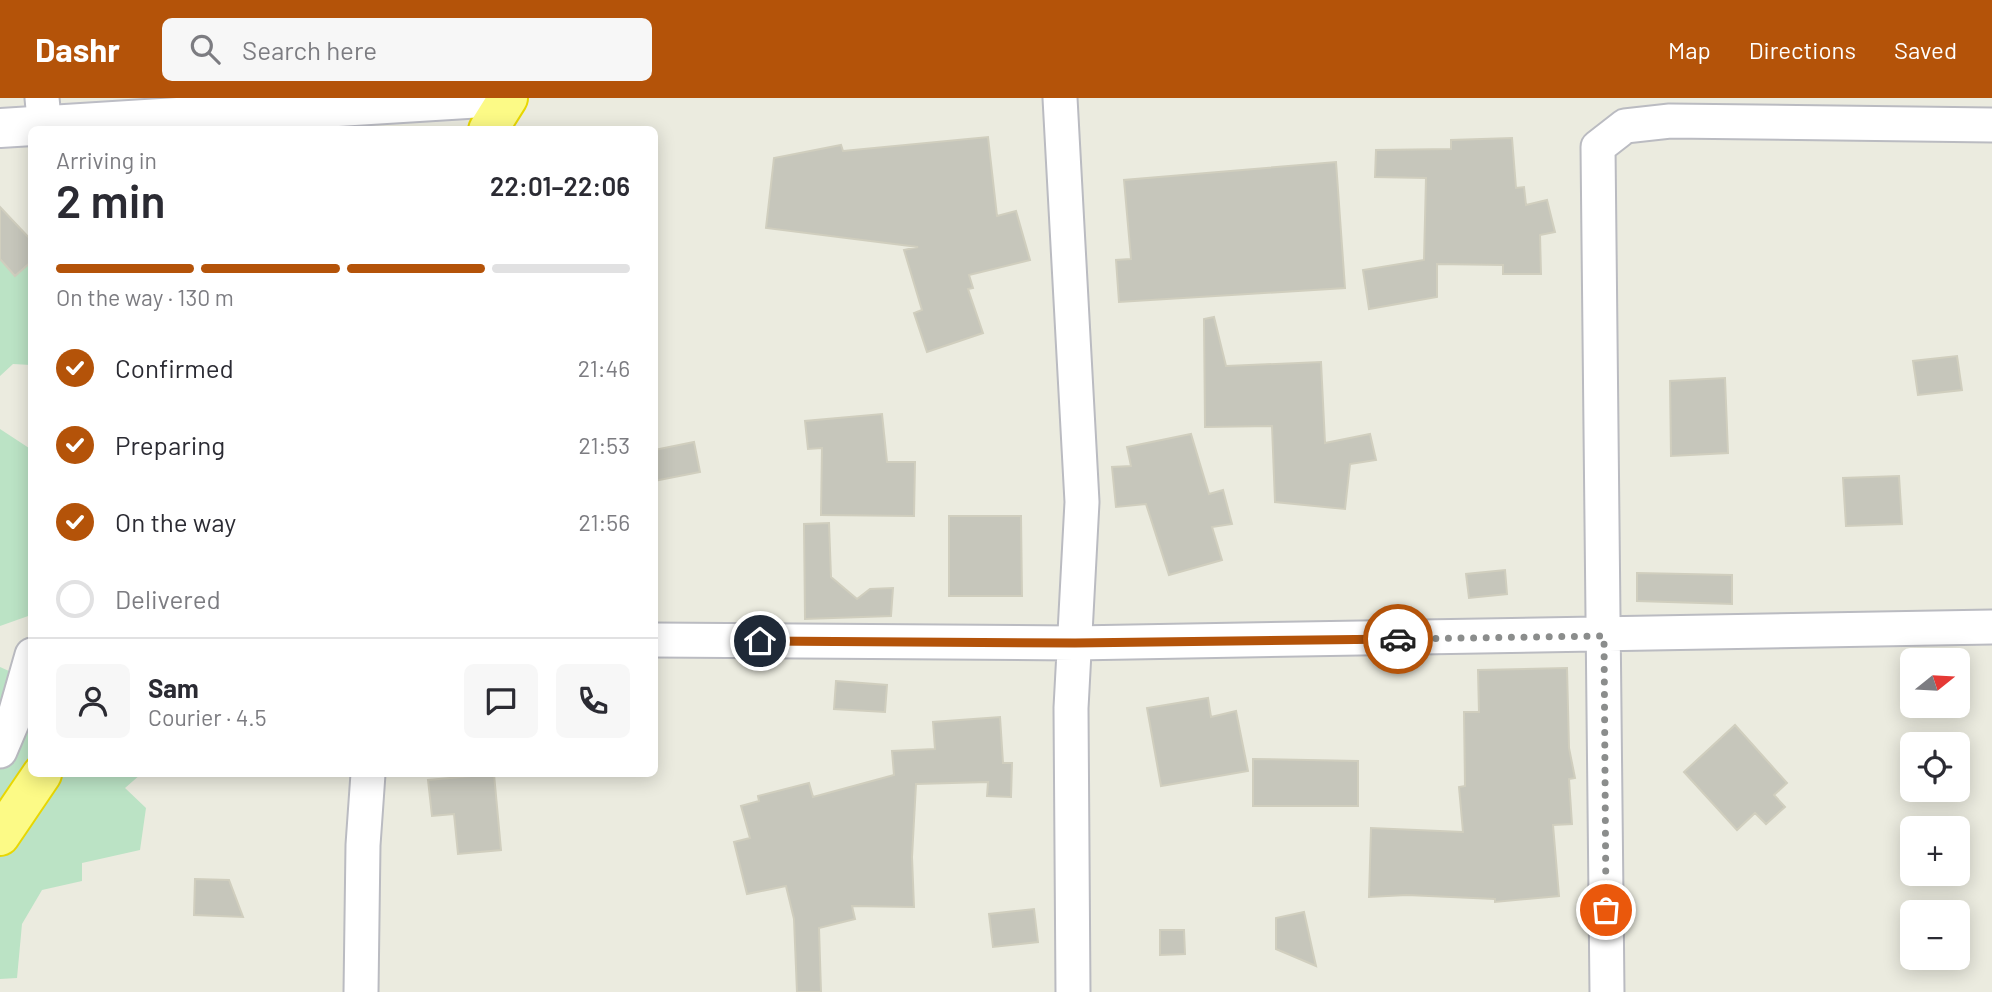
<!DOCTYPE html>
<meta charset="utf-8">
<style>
body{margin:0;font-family:Barlow,sans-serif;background:#f7f7f7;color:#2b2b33;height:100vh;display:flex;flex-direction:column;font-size:26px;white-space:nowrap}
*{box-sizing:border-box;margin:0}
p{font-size:23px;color:#7c7c81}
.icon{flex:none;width:38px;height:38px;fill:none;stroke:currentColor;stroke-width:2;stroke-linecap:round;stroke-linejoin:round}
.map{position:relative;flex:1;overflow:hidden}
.side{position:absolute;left:28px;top:28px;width:630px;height:651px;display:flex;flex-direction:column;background:#fff;border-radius:10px;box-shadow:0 4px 18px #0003}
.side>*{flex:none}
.needle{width:46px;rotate:72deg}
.buttons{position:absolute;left:1900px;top:550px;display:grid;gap:14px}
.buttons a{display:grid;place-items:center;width:70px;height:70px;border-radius:10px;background:#fff;box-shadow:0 4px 18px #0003;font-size:35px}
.pin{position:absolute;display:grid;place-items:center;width:60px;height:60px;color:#fff;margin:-30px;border:4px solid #fff;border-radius:50%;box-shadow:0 2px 7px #0007}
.courier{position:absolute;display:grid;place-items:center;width:70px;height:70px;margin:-35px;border:5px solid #b45309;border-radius:50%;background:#fff;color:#222;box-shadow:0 2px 9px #0007}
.summary em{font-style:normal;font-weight:600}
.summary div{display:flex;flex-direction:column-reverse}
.summary{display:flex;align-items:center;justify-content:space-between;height:119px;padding:0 28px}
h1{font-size:46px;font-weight:600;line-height:52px}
.bar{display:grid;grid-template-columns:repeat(4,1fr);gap:10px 7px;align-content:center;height:84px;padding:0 28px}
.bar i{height:9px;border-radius:5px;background:#e1e1e2}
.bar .on{background:#b45309}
.bar p{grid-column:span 4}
.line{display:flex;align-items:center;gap:18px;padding:0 28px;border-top:2px solid #e1e1e2}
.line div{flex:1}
.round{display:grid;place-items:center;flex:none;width:74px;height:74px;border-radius:10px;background:#f7f7f7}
ol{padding:0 28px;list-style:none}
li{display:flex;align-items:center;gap:21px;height:77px}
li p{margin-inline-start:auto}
li .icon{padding:7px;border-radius:50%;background:#b45309;color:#fff;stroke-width:4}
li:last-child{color:#7c7c81}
li i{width:38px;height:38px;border:4px solid #e1e1e2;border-radius:50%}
header{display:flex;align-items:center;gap:42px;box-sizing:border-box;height:98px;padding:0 35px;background:#b45309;color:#fff}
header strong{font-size:33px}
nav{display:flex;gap:38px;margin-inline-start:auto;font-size:24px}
.search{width:490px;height:63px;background:#f7f7f7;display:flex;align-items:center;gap:18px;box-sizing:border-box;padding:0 24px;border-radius:10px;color:#7c7c81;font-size:26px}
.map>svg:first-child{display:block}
.green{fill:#bbe3c5}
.building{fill:#c6c6bb;stroke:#d0cebe;stroke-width:2}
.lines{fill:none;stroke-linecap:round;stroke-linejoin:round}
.street-casing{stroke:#babbc1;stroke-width:37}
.secondary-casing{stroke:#bcbdc5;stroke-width:42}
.highway-casing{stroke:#e8d702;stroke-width:42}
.street{stroke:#fff;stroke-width:33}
.secondary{stroke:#fff;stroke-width:38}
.highway{stroke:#fcfa86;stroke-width:38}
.done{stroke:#8b8d8c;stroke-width:7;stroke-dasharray:0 12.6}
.route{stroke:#b45309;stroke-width:9}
</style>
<header>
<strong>Dashr</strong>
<div class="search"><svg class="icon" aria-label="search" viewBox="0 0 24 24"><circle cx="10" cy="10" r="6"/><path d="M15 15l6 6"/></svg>Search here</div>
<nav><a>Map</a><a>Directions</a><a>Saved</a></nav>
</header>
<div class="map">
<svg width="1992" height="894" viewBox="0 0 1992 894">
<rect width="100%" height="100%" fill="#ebebdf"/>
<path class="green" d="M 0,148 L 31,160 L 31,267 L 13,266 L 0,278 Z
M 0,331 L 32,352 L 31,517 L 0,528 Z
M 0,569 L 9,573 L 26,618 L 31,614 L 32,676 L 141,676 L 125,690 L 146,710 L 140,752 L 82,765 L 82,783 L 42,792 L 22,826 L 17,880 L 0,881 Z"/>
<path class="building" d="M 988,39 L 997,118 L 1016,113 L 1030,162 L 969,177 L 973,190 L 968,191 L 983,235 L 927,254 L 914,215 L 922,212 L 904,152 L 918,149 L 766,130 L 774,60 L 841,47 L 843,53 Z
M 1512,40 L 1516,90 L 1524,89 L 1526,107 L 1547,102 L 1555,134 L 1540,137 L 1541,176 L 1503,176 L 1503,167 L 1437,166 L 1437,199 L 1369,211 L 1363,172 L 1424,162 L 1426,80 L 1375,79 L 1376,52 L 1451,51 L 1451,42 Z
M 1336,64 L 1345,190 L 1119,204 L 1116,162 L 1131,161 L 1124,82 Z
M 0,109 L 32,143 L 32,163 L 15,178 L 0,161 Z
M 1214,219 L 1226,268 L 1321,264 L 1325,345 L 1370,336 L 1376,362 L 1350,366 L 1345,411 L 1275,404 L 1272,328 L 1205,329 L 1204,221 Z
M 1957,258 L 1962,292 L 1918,297 L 1913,263 Z
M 1725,280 L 1728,355 L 1671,358 L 1670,283 Z
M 882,316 L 887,364 L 915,364 L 914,418 L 821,417 L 822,350 L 808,351 L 805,323 Z
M 1191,336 L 1209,396 L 1223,392 L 1232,426 L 1212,429 L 1222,462 L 1169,477 L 1146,406 L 1116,409 L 1112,369 L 1131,368 L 1127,349 Z
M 694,344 L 700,374 L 654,383 L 654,352 Z
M 1899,378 L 1902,426 L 1846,428 L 1843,380 Z
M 949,418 L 1021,418 L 1022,498 L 949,498 Z
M 829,425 L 831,479 L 857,501 L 870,491 L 893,490 L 891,518 L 805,521 L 804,426 Z
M 1505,472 L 1507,496 L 1469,500 L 1466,476 Z
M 1637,475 L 1732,477 L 1732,506 L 1637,503 Z
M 1567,570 L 1569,650 L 1575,680 L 1569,681 L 1572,726 L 1553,727 L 1559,798 L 1495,804 L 1495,801 L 1407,797 L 1369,799 L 1371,730 L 1463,734 L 1459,689 L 1465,688 L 1464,614 L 1479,614 L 1478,572 Z
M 836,583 L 887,587 L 885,614 L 834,611 Z
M 1208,600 L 1211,619 L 1236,613 L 1248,673 L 1161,688 L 1147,610 Z
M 1000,619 L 1003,665 L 1012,665 L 1011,699 L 987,698 L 988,684 L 916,686 L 912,759 L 914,809 L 852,808 L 855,821 L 819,830 L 821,894 L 797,894 L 794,821 L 786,788 L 747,796 L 734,744 L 750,740 L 741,708 L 759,703 L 758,698 L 809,685 L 813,699 L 894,677 L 892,653 L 935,651 L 933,624 Z
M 1735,627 L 1787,685 L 1774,697 L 1785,709 L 1766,726 L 1755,715 L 1737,732 L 1684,674 Z
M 1253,661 L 1358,663 L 1358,708 L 1253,708 Z
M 494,676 L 501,752 L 458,756 L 454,716 L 432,718 L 428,682 Z
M 195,781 L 229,782 L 243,819 L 194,817 Z
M 1034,811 L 1038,844 L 993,849 L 989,816 Z
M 1304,814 L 1316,868 L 1276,851 L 1276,820 Z
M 1160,832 L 1184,832 L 1185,856 L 1160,857 Z"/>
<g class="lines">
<defs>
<path id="street" d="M 42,0 L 45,32
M 1060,0 L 1082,404 L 1071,610 L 1073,894
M 654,542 L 1075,545 L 1992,529
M 0,653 L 14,620 L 32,557
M 361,894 L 363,747 L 368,676
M 1607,894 L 1598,49 L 1625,28 L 1670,23 L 1992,27"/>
<path id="secondary" d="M 0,30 L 483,0"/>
<path id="highway" d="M 488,32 L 508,0
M 0,738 L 42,676"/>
</defs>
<use href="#street" class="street-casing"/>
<use href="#secondary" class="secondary-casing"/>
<use href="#highway" class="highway-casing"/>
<use href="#street" class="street"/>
<use href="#secondary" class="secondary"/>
<use href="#highway" class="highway"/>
</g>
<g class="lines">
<path class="done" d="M 1398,541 L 1604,538 L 1606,812"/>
<path class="route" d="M 760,543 L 1075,545 L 1398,541"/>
</g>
</svg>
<div class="buttons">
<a><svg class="needle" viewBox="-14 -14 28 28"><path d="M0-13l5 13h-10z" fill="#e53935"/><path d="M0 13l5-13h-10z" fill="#7c7c81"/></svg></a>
<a><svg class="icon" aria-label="locate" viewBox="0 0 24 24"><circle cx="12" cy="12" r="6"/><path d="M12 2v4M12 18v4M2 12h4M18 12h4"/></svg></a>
<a>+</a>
<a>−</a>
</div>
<div class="pin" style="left:1606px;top:812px;background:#ea580c"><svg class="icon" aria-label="bag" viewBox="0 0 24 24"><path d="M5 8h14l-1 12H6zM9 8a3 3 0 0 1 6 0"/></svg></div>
<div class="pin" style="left:760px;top:543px;background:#1f2937"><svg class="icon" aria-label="home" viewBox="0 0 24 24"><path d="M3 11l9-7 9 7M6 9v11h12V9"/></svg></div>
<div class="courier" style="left:1398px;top:541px"><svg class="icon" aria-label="car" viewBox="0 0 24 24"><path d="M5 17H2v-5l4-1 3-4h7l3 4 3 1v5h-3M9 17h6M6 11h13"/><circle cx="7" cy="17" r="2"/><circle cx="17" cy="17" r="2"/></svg></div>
<section class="side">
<div class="summary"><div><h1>2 min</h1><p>Arriving in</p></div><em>22:01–22:06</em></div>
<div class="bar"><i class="on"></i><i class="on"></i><i class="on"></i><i></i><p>On the way · 130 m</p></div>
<ol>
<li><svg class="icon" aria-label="check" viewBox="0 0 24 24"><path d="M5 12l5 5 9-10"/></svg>Confirmed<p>21:46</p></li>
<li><svg class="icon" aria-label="check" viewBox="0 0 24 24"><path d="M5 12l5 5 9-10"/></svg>Preparing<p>21:53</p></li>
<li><svg class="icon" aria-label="check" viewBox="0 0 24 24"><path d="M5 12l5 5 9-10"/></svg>On the way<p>21:56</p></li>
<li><i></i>Delivered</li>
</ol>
<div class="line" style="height:126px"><a class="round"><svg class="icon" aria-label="person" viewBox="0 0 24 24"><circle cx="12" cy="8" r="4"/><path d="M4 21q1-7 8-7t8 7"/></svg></a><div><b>Sam</b><p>Courier · 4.5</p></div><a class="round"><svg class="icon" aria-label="chat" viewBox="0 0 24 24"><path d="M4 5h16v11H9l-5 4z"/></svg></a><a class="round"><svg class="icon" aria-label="phone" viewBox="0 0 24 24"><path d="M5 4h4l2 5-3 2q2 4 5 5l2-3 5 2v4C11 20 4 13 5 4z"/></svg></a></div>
</section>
</div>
